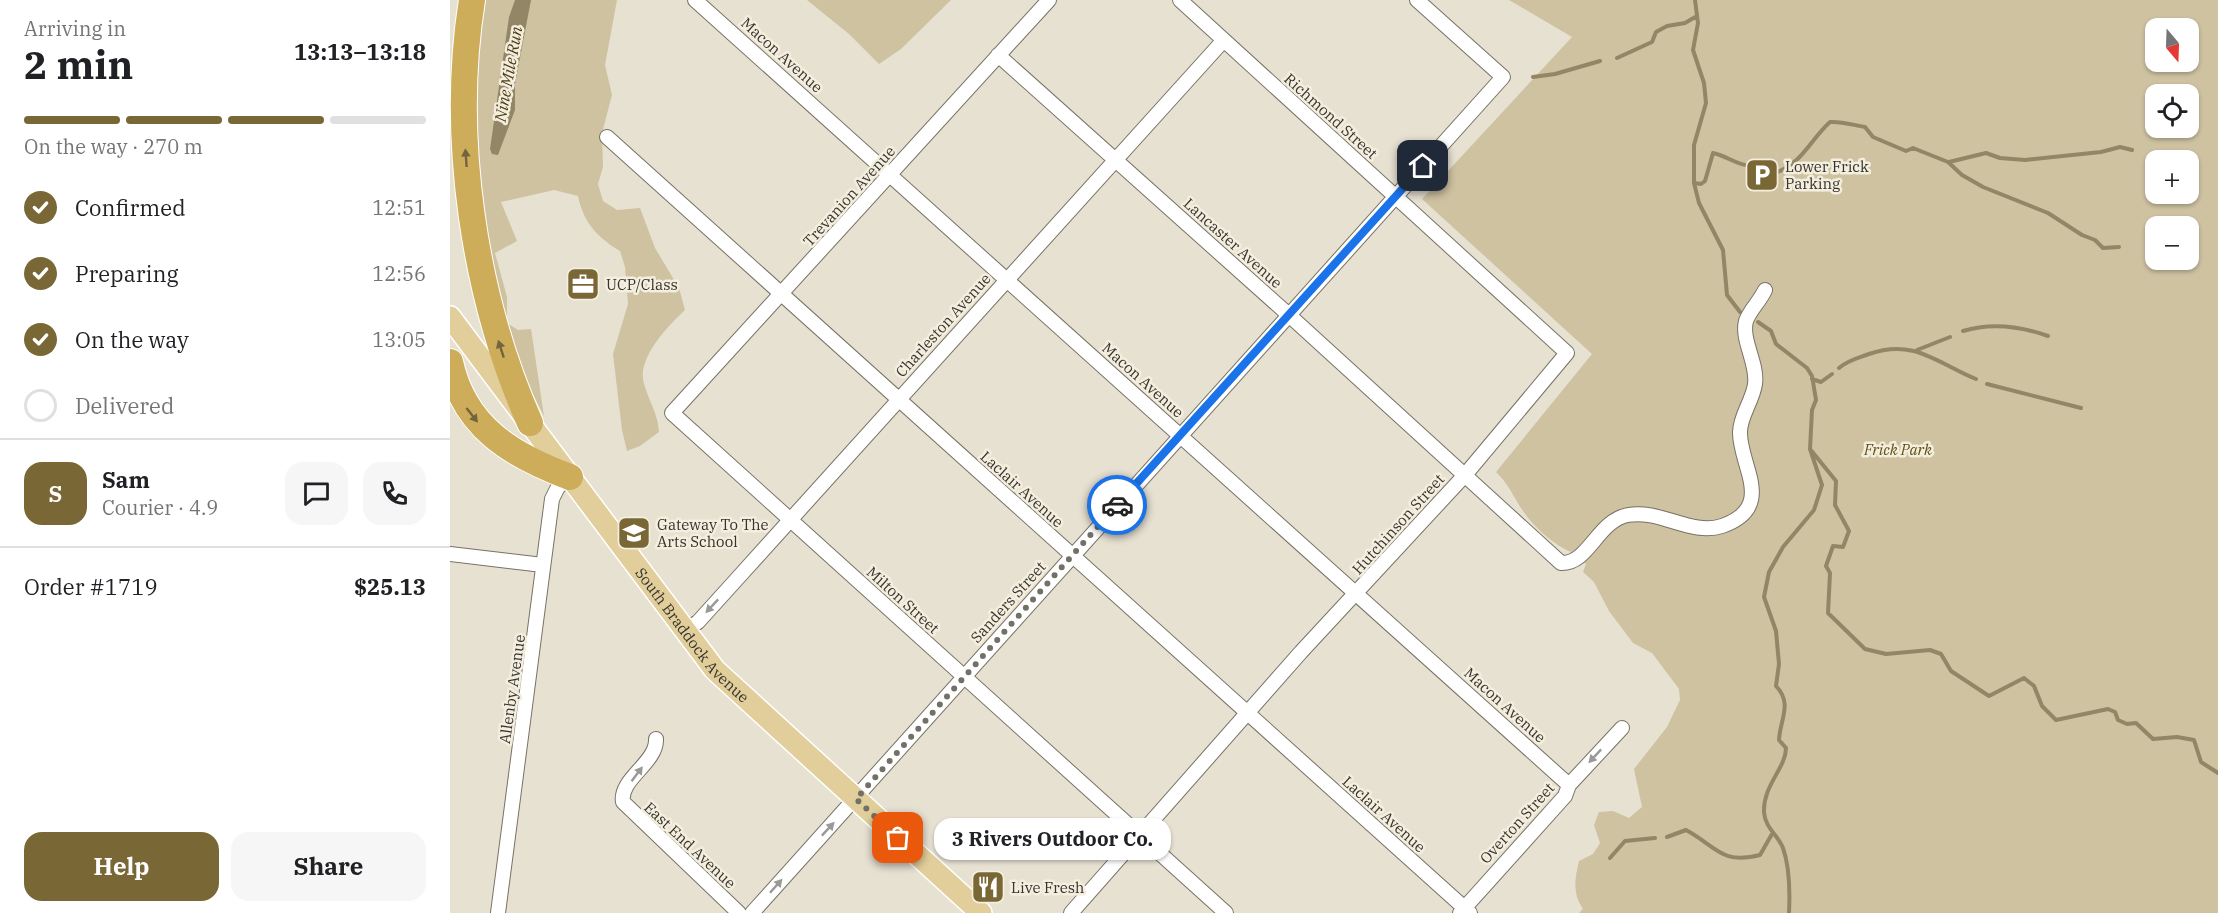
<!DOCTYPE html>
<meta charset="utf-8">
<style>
body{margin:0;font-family:"IBM Plex Serif",serif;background:#f6f6f6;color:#202124;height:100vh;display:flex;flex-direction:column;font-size:22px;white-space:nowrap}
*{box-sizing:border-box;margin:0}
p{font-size:20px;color:#757577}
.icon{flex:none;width:33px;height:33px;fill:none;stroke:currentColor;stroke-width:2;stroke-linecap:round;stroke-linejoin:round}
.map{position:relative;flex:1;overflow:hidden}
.details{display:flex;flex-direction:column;background:#fff;width:450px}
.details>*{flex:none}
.needle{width:39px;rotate:161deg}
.fabs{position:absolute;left:1695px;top:18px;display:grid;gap:12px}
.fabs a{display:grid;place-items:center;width:54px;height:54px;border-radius:12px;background:#fff;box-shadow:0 2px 4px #0004;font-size:30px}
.pin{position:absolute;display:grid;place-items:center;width:51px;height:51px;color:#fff;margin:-26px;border-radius:12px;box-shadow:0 3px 9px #0006}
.courier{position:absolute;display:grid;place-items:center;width:60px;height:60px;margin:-30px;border:4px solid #1a73e8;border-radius:50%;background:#fff;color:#222;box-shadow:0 2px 8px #0007}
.bubble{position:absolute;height:42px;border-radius:18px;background:#fff;box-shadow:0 2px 4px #0004;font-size:20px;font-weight:700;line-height:42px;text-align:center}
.headline em{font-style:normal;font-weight:700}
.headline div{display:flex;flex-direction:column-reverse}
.headline{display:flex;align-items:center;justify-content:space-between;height:102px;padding:0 24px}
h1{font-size:39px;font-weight:700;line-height:45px}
.bar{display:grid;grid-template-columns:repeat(4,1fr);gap:9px 6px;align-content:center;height:72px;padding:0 24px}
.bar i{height:8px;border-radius:4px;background:#e0e0e0}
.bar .on{background:#7a6736}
.bar p{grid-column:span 4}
.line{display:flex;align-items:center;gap:15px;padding:0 24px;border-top:2px solid #e0e0e0}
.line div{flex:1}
.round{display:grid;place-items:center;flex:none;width:63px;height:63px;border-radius:18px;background:#f6f6f6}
ol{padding:0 24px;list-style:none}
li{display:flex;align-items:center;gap:18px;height:66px}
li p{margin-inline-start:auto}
li .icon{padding:6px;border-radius:50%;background:#7a6736;color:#fff;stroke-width:4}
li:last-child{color:#757577}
li i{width:33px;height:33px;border:3px solid #e0e0e0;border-radius:50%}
.primary-button{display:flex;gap:12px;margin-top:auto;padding:12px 24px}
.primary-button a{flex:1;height:69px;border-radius:18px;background:#7a6736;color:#fff;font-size:24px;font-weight:700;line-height:69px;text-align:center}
.primary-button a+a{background:#f6f6f6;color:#202124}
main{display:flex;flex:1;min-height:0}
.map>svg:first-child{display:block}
.green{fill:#cec2a1;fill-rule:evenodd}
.water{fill:#938667}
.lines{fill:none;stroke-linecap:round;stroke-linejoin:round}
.stream{stroke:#938667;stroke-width:4}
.street-casing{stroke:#777265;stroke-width:16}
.primary-casing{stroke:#fff;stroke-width:24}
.highway-casing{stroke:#fff;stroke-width:28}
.street{stroke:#fff;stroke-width:14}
.primary{stroke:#e1ce9b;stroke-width:21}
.highway{stroke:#cdad59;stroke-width:26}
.oneway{fill:#72643f}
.oneway2{fill:#9a9996}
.done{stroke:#737067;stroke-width:6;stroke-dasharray:0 10.8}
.route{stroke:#1a73e8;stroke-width:8}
.labels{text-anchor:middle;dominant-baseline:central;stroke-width:5;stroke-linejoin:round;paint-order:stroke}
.street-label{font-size:15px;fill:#35332d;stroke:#f4eedf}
.poi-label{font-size:15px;fill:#35332d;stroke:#f4eedf;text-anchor:start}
.park-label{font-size:15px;font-style:italic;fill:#614e14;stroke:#f4eedf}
.water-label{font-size:16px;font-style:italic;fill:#4a3b10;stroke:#f4eedf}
</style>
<main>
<section class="details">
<div class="headline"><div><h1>2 min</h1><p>Arriving in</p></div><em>13:13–13:18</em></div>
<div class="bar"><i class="on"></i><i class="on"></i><i class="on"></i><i></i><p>On the way · 270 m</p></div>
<ol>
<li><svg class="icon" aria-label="check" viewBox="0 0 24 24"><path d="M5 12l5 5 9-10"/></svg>Confirmed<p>12:51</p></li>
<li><svg class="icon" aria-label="check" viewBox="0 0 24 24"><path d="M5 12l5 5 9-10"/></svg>Preparing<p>12:56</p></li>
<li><svg class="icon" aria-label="check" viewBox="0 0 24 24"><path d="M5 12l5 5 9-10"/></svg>On the way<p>13:05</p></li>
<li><i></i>Delivered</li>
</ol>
<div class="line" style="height:108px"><b class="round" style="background:#7a6736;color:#fff">S</b><div><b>Sam</b><p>Courier · 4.9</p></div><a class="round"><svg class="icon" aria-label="chat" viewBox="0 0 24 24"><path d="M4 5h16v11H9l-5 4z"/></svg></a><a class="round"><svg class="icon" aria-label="phone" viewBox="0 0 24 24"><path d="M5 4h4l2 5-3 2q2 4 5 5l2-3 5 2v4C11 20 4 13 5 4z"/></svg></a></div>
<div class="line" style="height:78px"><div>Order #1719</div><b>$25.13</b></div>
<div class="primary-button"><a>Help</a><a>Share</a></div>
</section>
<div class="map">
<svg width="1768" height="913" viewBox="0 0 1768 913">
<rect width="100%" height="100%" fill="#e7e1d2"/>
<path class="green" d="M 34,0 L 167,0 L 155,65 L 162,95 L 152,133 L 153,167 L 148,184 L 153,201 L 167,210 L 190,208 L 205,248 L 229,288 L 235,310 C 219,325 186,358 194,384 C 199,401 208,414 209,432 L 190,446 L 177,451 L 172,430 L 163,354 L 178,304 L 175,267 L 170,251 C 148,238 133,222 128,196 L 104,190 L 51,202 L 67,241 L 45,253 L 57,297 L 57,323 L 68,330 L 81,329 L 94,416 L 55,340 L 30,195 L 26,68 Z
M 357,0 L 501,0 L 451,49 L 429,64 L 399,34 Z
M 1059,0 L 1768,0 L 1768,913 L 1129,913 L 1133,909 C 1122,893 1125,878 1129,861 L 1143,854 L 1150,843 L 1144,825 L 1149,812 L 1163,811 L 1179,818 L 1192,807 L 1184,769 L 1217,727 L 1230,700 L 1229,689 L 1202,653 L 1183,643 L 1159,611 L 1144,582 L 1133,572 L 1136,564 L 1124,550 L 1121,552 C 1106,546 1086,529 1076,515 C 1065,501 1060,485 1046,472 L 1142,354 L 972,199 L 1122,37 ZM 1706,28 L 1738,28 L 1738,62 L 1706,62 ZM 1706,94 L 1738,94 L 1738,128 L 1706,128 ZM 1706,160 L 1738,160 L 1738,194 L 1706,194 ZM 1706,226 L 1738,226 L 1738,260 L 1706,260 Z"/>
<path class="water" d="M 65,0 L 81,0 L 65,84 L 65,110 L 48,155 L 42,154 L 40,149 L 59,17 Z"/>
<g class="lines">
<path class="stream" d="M 1245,0 L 1248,23 L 1243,50 L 1254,83 L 1256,103 L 1244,145 L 1244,183 L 1249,203 L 1273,250 L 1277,295 L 1290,312
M 1167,58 L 1202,42 L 1206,32 L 1217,26 L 1235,23 L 1247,16
M 1083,77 L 1105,74 L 1150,61
M 1499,162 L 1536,153 L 1550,158 L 1575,160 L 1651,152 L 1670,147 L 1682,150
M 1325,173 C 1353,163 1360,140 1380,122 C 1391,121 1403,125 1415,127 L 1423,137 L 1456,151 L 1463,148 L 1498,162 L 1512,175 L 1533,187 L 1598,213 L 1632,235 L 1645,240 L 1653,248 L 1669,247
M 1244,183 L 1251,184 L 1255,181 L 1263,153 C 1277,156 1285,164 1300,166
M 1308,322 L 1321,331 L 1326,344 L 1357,368 L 1362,376 L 1366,400 L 1362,410 L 1360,449 L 1372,485 L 1364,510 L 1333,547 L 1319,572 L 1314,597 L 1326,631 L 1329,664 L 1326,686 C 1343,704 1330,719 1329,740 L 1336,748 C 1336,768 1313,785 1314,812 C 1315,828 1328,835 1333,848 C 1340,868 1340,892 1339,913
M 1513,331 C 1542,322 1570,326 1598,336
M 1467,350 L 1500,337
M 1389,368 C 1398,360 1408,358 1419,354 C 1464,338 1487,363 1526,379
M 1362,379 L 1371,382 L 1382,374
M 1537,384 L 1631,408
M 1360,449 L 1386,481 L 1385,505 L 1399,531 L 1393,547 L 1383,546 L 1376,566 L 1380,573 L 1378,613 L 1415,649 L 1436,654 L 1480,650 L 1491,654 L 1501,671 L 1539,696 L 1574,678 L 1584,686 L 1592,706 L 1606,720 L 1658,709 L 1665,712 L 1668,720 L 1677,724 L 1686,723 L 1703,739 L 1727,737 L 1744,740 L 1751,762 L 1768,773
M 1217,837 L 1236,830 C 1266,846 1271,865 1310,855 L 1322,834
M 1160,858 L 1175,841 L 1205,838"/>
<defs>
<path id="street" d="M 245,0 L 1119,785
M 599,0 L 222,413 L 776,913
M 548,55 L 840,316 L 1111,563 C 1139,564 1147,521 1178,515 C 1210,509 1241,536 1272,526 C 1327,507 1289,465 1290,432 C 1290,416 1303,400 1305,384 C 1308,364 1291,340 1296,321 C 1300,310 1310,301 1315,290
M 157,137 L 1020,913
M 0,554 L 93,565
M 236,630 L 248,622 L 286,580 L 773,41
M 206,739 C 207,763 169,779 173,802 L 289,913
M 48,913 L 102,499 L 108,487 L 120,477
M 302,913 L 1053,77 L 967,0
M 621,913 L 851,652 L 1015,475 L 1117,353 L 730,0
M 1010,913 L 1115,796 L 1119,785 L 1172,728"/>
<g id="primary">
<path id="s1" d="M 0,317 L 265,670 L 531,913"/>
</g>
<path id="highway" d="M 22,0 C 0,137 24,297 80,423
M 0,362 C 14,427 61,455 120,477"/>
</defs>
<use href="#street" class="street-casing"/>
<use href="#primary" class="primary-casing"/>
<use href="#highway" class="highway-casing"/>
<use href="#street" class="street"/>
<use href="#primary" class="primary"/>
<use href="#highway" class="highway"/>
</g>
<defs><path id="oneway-solid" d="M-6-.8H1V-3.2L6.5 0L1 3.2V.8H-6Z" transform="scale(1.5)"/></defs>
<g class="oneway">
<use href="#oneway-solid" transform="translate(16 158) rotate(-94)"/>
<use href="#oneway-solid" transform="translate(51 349) rotate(-108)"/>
<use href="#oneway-solid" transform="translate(22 415) rotate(52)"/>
</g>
<g class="oneway2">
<use href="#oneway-solid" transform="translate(262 606) rotate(133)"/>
<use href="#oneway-solid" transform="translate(1145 756) rotate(133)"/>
<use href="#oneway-solid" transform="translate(187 774) rotate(-53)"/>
<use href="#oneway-solid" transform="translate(378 829) rotate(-47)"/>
<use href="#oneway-solid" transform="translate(326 886) rotate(-48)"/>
</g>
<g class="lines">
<path class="done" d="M 448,838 L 406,799 L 667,505"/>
<path class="route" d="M 667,505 L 973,166"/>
</g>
<defs>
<symbol id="parking-square" viewBox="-11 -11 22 22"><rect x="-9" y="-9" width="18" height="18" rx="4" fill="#7a6736" stroke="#f4eedf"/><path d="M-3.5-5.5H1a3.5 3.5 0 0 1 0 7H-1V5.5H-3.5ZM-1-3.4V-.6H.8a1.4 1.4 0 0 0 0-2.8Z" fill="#fff"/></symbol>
<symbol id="office-square" viewBox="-11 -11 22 22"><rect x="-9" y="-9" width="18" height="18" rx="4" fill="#7a6736" stroke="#f4eedf"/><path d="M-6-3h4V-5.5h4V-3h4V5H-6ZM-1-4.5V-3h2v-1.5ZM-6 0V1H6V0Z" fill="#fff"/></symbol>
<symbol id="school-square" viewBox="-11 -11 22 22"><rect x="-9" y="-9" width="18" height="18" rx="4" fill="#7a6736" stroke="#f4eedf"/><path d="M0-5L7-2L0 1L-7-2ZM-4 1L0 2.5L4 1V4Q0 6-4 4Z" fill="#fff"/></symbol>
<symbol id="restaurant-square" viewBox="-11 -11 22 22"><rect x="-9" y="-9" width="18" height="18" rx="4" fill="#7a6736" stroke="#f4eedf"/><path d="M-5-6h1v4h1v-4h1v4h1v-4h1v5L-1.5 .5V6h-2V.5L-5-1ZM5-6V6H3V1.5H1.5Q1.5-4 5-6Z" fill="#fff"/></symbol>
</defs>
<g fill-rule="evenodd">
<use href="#parking-square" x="1293" y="156" width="38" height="38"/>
<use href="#office-square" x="114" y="265" width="38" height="38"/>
<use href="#school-square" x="165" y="514" width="38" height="38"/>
<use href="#restaurant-square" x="519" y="868" width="38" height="38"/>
</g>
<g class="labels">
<g class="street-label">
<text transform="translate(332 55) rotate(42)">Macon Avenue</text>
<text transform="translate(881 116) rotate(42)">Richmond Street</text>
<text transform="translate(399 196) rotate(-48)">Trevanion Avenue</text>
<text transform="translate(783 243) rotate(42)">Lancaster Avenue</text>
<text transform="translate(493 325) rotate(-48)">Charleston Avenue</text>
<text transform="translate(693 380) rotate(42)">Macon Avenue</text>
<text transform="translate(572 489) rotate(42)">Laclair Avenue</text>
<text transform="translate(948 524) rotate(-48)">Hutchinson Street</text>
<text transform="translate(453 600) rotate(42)">Milton Street</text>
<text transform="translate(558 602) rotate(-48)">Sanders Street</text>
<text stroke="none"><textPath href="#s1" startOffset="400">South Braddock Avenue</textPath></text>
<text transform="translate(62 689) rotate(-82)">Allenby Avenue</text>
<text transform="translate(1055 705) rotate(42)">Macon Avenue</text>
<text transform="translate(934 814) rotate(42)">Laclair Avenue</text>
<text transform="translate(1067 823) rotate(-48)">Overton Street</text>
<text transform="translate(240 845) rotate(43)">East End Avenue</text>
</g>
<g class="poi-label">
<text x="1335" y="166">Lower Frick<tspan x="1335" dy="17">Parking</tspan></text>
<text x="156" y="284">UCP/Class</text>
<text x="207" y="524">Gateway To The<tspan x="207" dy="17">Arts School</tspan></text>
<text x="561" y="887">Live Fresh</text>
</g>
<g class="park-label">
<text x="1448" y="449">Frick Park</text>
</g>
<g class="water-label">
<text transform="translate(58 74) rotate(-80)">Nine Mile Run</text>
</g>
</g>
</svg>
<div class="fabs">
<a><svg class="needle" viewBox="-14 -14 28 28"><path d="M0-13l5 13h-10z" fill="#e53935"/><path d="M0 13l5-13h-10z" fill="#757577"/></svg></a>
<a><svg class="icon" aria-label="locate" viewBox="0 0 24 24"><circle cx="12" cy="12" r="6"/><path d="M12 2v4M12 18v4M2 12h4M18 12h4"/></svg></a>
<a>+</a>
<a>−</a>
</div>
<div class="pin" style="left:448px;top:838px;background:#ea580c"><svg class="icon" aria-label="bag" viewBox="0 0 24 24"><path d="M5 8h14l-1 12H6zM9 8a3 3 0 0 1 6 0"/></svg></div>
<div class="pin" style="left:973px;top:166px;background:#1f2937"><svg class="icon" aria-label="home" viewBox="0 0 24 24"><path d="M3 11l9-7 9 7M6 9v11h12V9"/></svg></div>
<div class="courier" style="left:667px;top:505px"><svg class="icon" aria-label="car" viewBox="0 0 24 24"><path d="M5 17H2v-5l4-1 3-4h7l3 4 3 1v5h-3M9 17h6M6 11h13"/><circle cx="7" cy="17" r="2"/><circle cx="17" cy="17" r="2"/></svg></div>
<div class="bubble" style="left:484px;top:818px;width:237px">3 Rivers Outdoor Co.</div>
</div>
</main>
